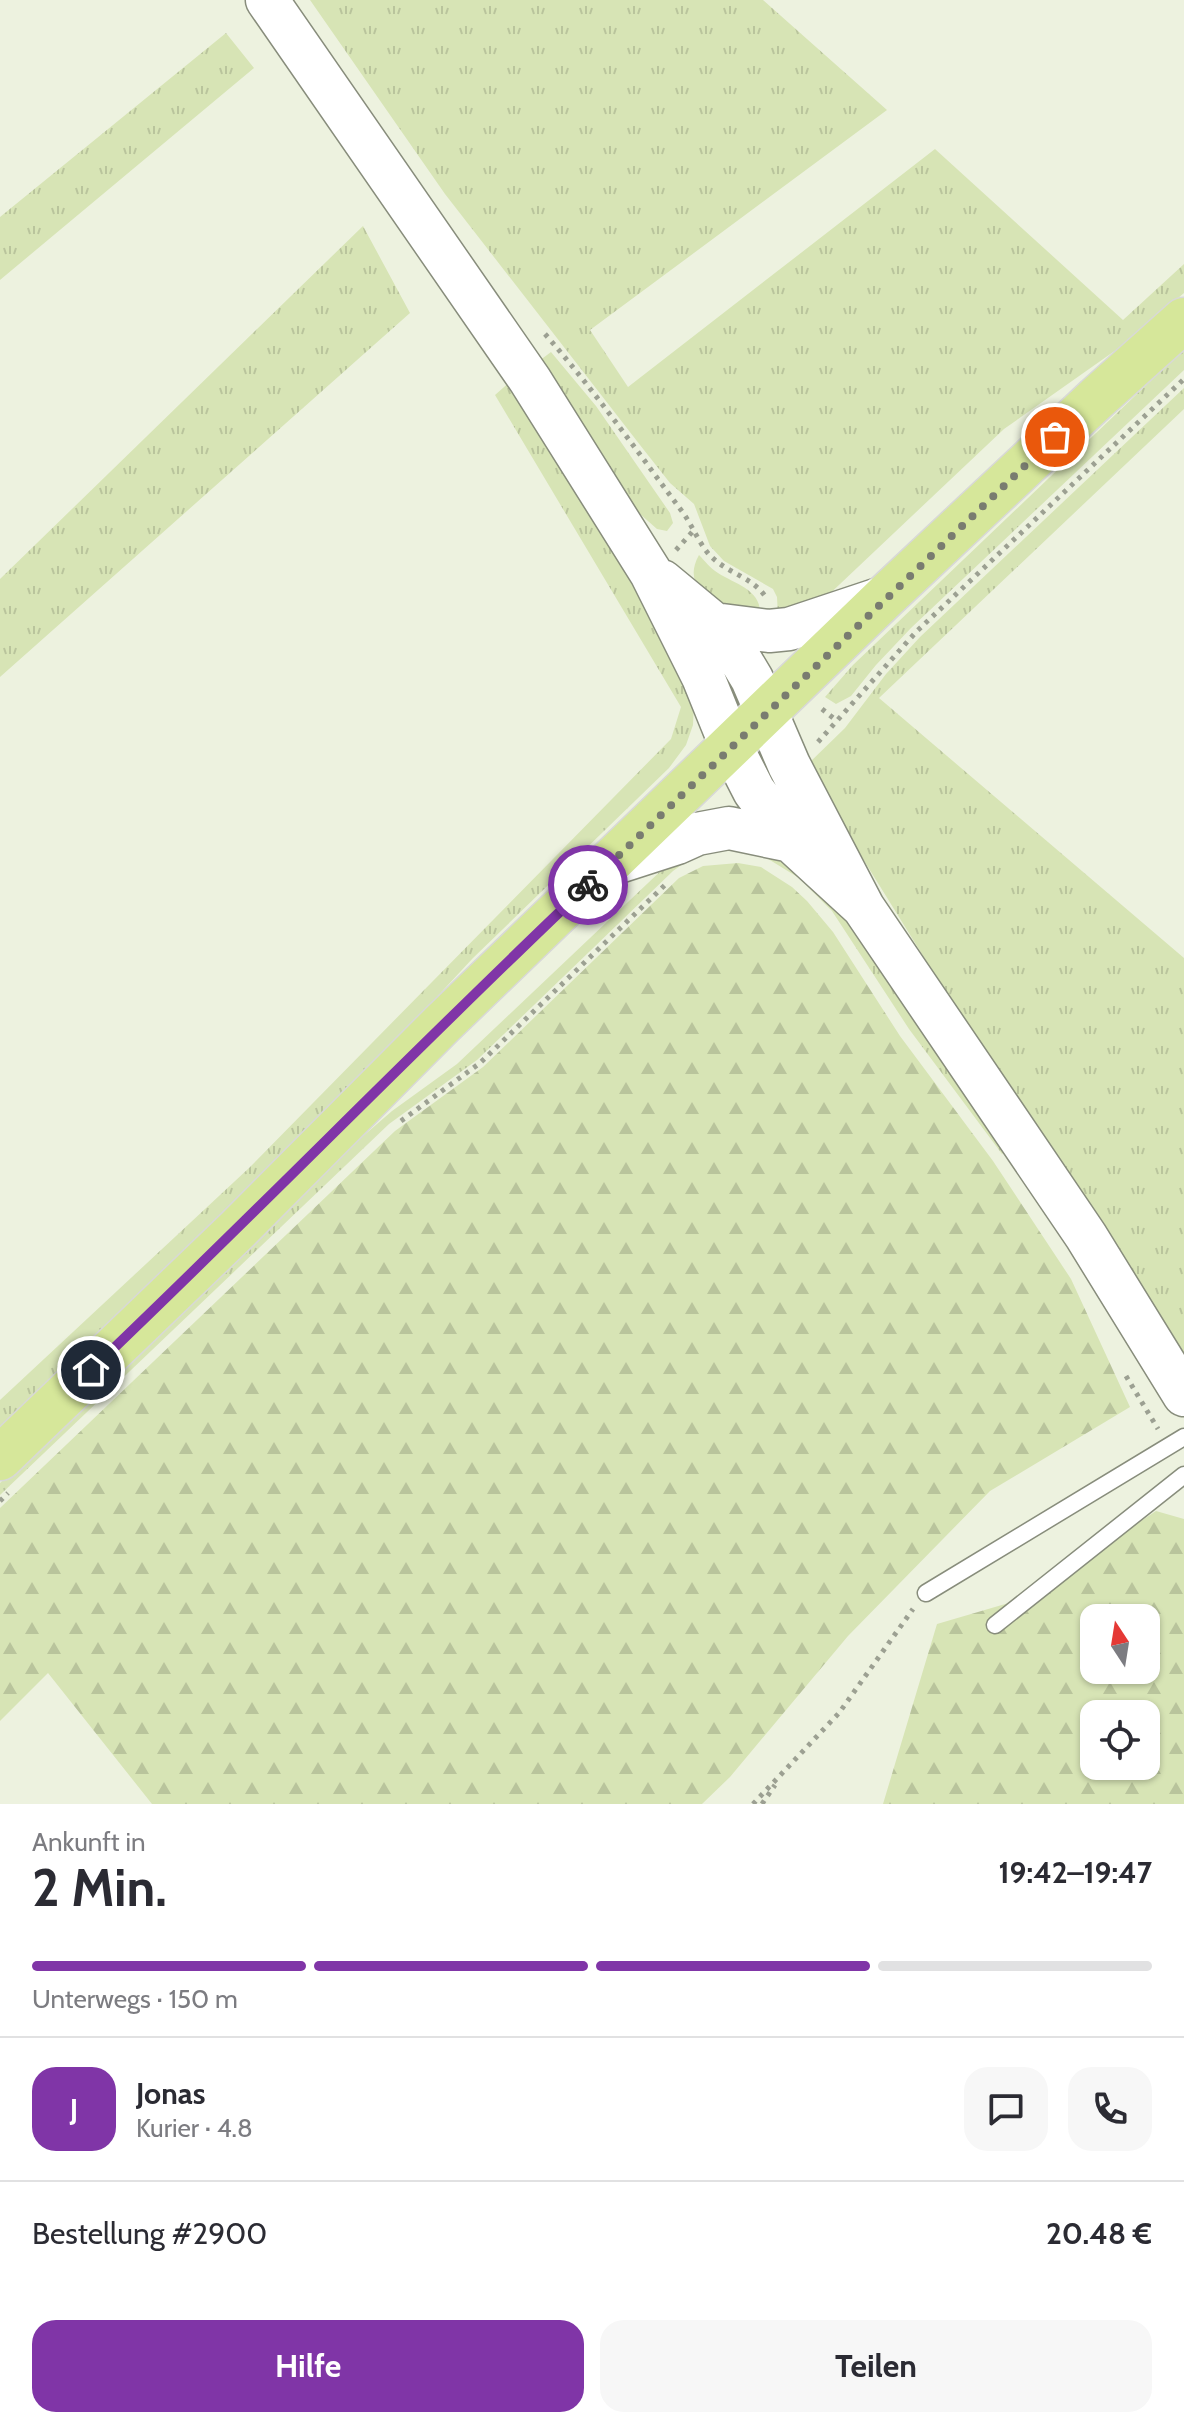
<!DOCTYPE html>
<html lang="de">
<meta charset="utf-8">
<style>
body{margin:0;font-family:Cabin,sans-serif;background:#f7f7f7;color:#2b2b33;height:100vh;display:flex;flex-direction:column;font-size:30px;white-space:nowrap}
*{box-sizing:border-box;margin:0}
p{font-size:26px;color:#7c7c81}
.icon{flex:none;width:44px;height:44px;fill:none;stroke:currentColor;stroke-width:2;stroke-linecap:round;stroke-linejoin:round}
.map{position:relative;height:1804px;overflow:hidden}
.sheet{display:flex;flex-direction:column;background:#fff;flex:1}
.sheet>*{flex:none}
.needle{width:52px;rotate:348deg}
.controls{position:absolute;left:1080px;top:1604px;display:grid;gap:16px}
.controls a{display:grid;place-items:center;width:80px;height:80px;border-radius:16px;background:#fff;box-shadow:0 2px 6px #0004;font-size:40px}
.pin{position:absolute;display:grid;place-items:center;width:68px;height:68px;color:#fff;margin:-34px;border:4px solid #fff;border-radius:50%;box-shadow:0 2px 8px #0007}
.courier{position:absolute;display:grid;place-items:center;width:80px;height:80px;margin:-40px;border:6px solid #8035a7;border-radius:50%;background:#fff;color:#222;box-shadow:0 2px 10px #0007}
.overview em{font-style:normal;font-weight:700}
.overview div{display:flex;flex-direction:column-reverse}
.overview{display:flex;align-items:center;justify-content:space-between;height:136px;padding:0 32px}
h1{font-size:52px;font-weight:700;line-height:60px}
.bar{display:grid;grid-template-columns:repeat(4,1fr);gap:12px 8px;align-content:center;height:96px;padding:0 32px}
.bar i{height:10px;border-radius:6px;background:#e1e1e2}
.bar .current{background:#8035a7}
.bar p{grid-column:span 4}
.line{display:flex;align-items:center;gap:20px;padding:0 32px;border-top:2px solid #e1e1e2}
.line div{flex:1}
.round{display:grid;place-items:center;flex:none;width:84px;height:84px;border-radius:24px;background:#f7f7f7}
.action{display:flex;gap:16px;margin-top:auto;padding:16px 32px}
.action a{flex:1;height:92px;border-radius:24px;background:#8035a7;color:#fff;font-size:32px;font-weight:700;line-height:92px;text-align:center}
.action a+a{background:#f7f7f7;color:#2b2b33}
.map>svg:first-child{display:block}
.grass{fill:url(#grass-tufts)}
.forest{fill:url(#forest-firs);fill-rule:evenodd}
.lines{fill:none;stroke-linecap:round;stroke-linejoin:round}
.service-casing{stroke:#888d7c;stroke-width:19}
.tertiary-casing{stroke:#888d7c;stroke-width:45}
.primary-casing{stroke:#d8d8d7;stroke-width:47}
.path{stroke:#9ca092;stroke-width:5;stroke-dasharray:4 6;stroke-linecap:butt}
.service{stroke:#fff;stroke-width:16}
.tertiary{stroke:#fff;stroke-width:42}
.primary{stroke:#d6e79a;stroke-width:44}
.done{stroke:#797c70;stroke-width:8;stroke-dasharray:0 14.4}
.route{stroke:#8035a7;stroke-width:10}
</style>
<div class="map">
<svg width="1184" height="1804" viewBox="0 0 1184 1804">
<defs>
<pattern id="grass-tufts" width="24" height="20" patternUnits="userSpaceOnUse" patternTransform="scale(2)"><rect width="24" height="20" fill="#d7e4b5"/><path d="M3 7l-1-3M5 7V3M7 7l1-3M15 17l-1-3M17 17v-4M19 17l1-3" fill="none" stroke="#b9c49c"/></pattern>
<pattern id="forest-firs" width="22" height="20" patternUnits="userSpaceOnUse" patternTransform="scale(2)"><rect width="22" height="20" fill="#d7e4b5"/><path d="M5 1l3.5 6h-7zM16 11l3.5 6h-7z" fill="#b9c49c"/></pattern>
</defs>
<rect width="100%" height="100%" fill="#edf2df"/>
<path class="grass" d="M 310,0 L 763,0 L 887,110 L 590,330 L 628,387 L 935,149 L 1123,320 L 1184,264 L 1184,293 L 1116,350 L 1004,429 L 821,602 L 778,617 L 777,597 L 773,589 L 724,561 L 710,546 L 694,504 L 670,483 L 640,445 L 445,194 Z
M 226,33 L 254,68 L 0,280 L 0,217 Z
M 363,226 L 410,313 L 0,677 L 0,579 Z
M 1184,349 L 1184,370 L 911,628 L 876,665 L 851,696 L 836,704 L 825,697 L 853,665 Z
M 551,352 L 596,406 L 670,513 L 673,523 L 667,531 L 657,529 L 640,514 L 535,364 Z
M 512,380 L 654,620 L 694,703 L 693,725 L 686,745 L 669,768 L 473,958 L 334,1108 L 0,1432 L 0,1400 L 249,1168 L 671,739 L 681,707 L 495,395 Z
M 1184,388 L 1184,409 L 879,698 L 1184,958 L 1184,1377 L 824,796 L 808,764 L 845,728 L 886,674 L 920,637 Z
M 699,555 C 705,561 710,568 718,573 C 735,584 762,590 760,615 C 733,608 676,596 699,555 Z
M 736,841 L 798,868 L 843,914 L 926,1039 L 992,1121 L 1009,1148 L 1002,1154 L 909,1029 L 832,911 L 799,878 L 765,857 L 739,848 Z
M 691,858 L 673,871 L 477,1060 L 389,1124 L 0,1495 L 0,1483 L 362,1137 L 392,1111 L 457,1064 L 667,865 Z"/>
<path class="forest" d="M 738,863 L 761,867 L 792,887 L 807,901 L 833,932 L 900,1036 L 993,1161 L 1071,1279 L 1130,1407 L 990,1491 L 848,1636 L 730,1777 L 702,1804 L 152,1804 L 48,1673 L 0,1721 L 0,1508 L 395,1131 L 483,1067 L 679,878 L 703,866 Z
M 1156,1511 L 1184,1519 L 1184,1804 L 883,1804 L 937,1624 L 1026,1598 ZM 1094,1618 L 1146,1618 L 1146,1670 L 1094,1670 ZM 1094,1714 L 1146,1714 L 1146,1766 L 1094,1766 Z"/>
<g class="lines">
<defs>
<path id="service" d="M 926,1593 L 1184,1437
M 995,1625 L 1184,1475"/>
<path id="tertiary" d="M 267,0 L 530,380 L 651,573 L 703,677 L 731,746 L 754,791 L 791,841 L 863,907
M 662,581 L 714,624 L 740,659 L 752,679 L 789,765 L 863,907 L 1086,1236 L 1184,1395
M 714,624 L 769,631 L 789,629 L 885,597
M 609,865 L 677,843 L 697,834 L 729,828 L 791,841"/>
<path id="primary" d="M 0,1458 L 238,1229 L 442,1024 L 885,597 L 1097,398 L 1184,320"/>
</defs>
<use href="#service" class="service-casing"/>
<use href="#tertiary" class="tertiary-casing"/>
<use href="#primary" class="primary-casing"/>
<path class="path" d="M 545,334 C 594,390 637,451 681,510 C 691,523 697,539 707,552 C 723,572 751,576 765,596
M 676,550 L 694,530
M 822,709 L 837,721
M 818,742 L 916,632 L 1184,379
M 401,1121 L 480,1063 L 665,885
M 1126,1376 L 1158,1429
M 0,1501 L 8,1493
M 753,1804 L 839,1713 L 913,1609
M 762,1804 L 775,1785"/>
<use href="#service" class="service"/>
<use href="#tertiary" class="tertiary"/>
<use href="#primary" class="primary"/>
</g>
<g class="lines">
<path class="done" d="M 588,885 L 1055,437"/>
<path class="route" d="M 91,1370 C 259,1210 420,1044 588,885"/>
</g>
</svg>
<div class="controls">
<a><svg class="needle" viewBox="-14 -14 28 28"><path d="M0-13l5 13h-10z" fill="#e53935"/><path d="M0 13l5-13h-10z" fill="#7c7c81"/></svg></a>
<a><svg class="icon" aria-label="locate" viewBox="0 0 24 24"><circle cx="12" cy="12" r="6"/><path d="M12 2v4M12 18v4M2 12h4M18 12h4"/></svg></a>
</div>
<div class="pin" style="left:1055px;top:437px;background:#ea580c"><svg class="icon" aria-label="bag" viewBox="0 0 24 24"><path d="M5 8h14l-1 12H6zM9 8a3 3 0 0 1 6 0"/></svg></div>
<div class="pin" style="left:91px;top:1370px;background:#1f2937"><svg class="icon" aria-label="home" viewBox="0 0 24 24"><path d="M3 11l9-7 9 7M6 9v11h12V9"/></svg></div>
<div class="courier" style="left:588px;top:885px"><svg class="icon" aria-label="bike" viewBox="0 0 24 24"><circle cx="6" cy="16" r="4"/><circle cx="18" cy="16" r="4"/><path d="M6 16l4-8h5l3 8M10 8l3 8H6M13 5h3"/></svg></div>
</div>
<section class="sheet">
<div class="overview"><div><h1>2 Min.</h1><p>Ankunft in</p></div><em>19:42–19:47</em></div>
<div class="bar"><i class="current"></i><i class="current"></i><i class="current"></i><i></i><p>Unterwegs · 150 m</p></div>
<div class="line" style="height:144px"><b class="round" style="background:#8035a7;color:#fff">J</b><div><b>Jonas</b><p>Kurier · 4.8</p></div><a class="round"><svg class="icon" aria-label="chat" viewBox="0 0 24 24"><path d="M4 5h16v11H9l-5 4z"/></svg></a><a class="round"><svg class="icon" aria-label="phone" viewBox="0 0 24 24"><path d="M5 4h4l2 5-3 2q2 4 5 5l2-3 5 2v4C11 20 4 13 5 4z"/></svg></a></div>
<div class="line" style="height:104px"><div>Bestellung #2900</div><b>20.48 €</b></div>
<div class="action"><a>Hilfe</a><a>Teilen</a></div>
</section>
